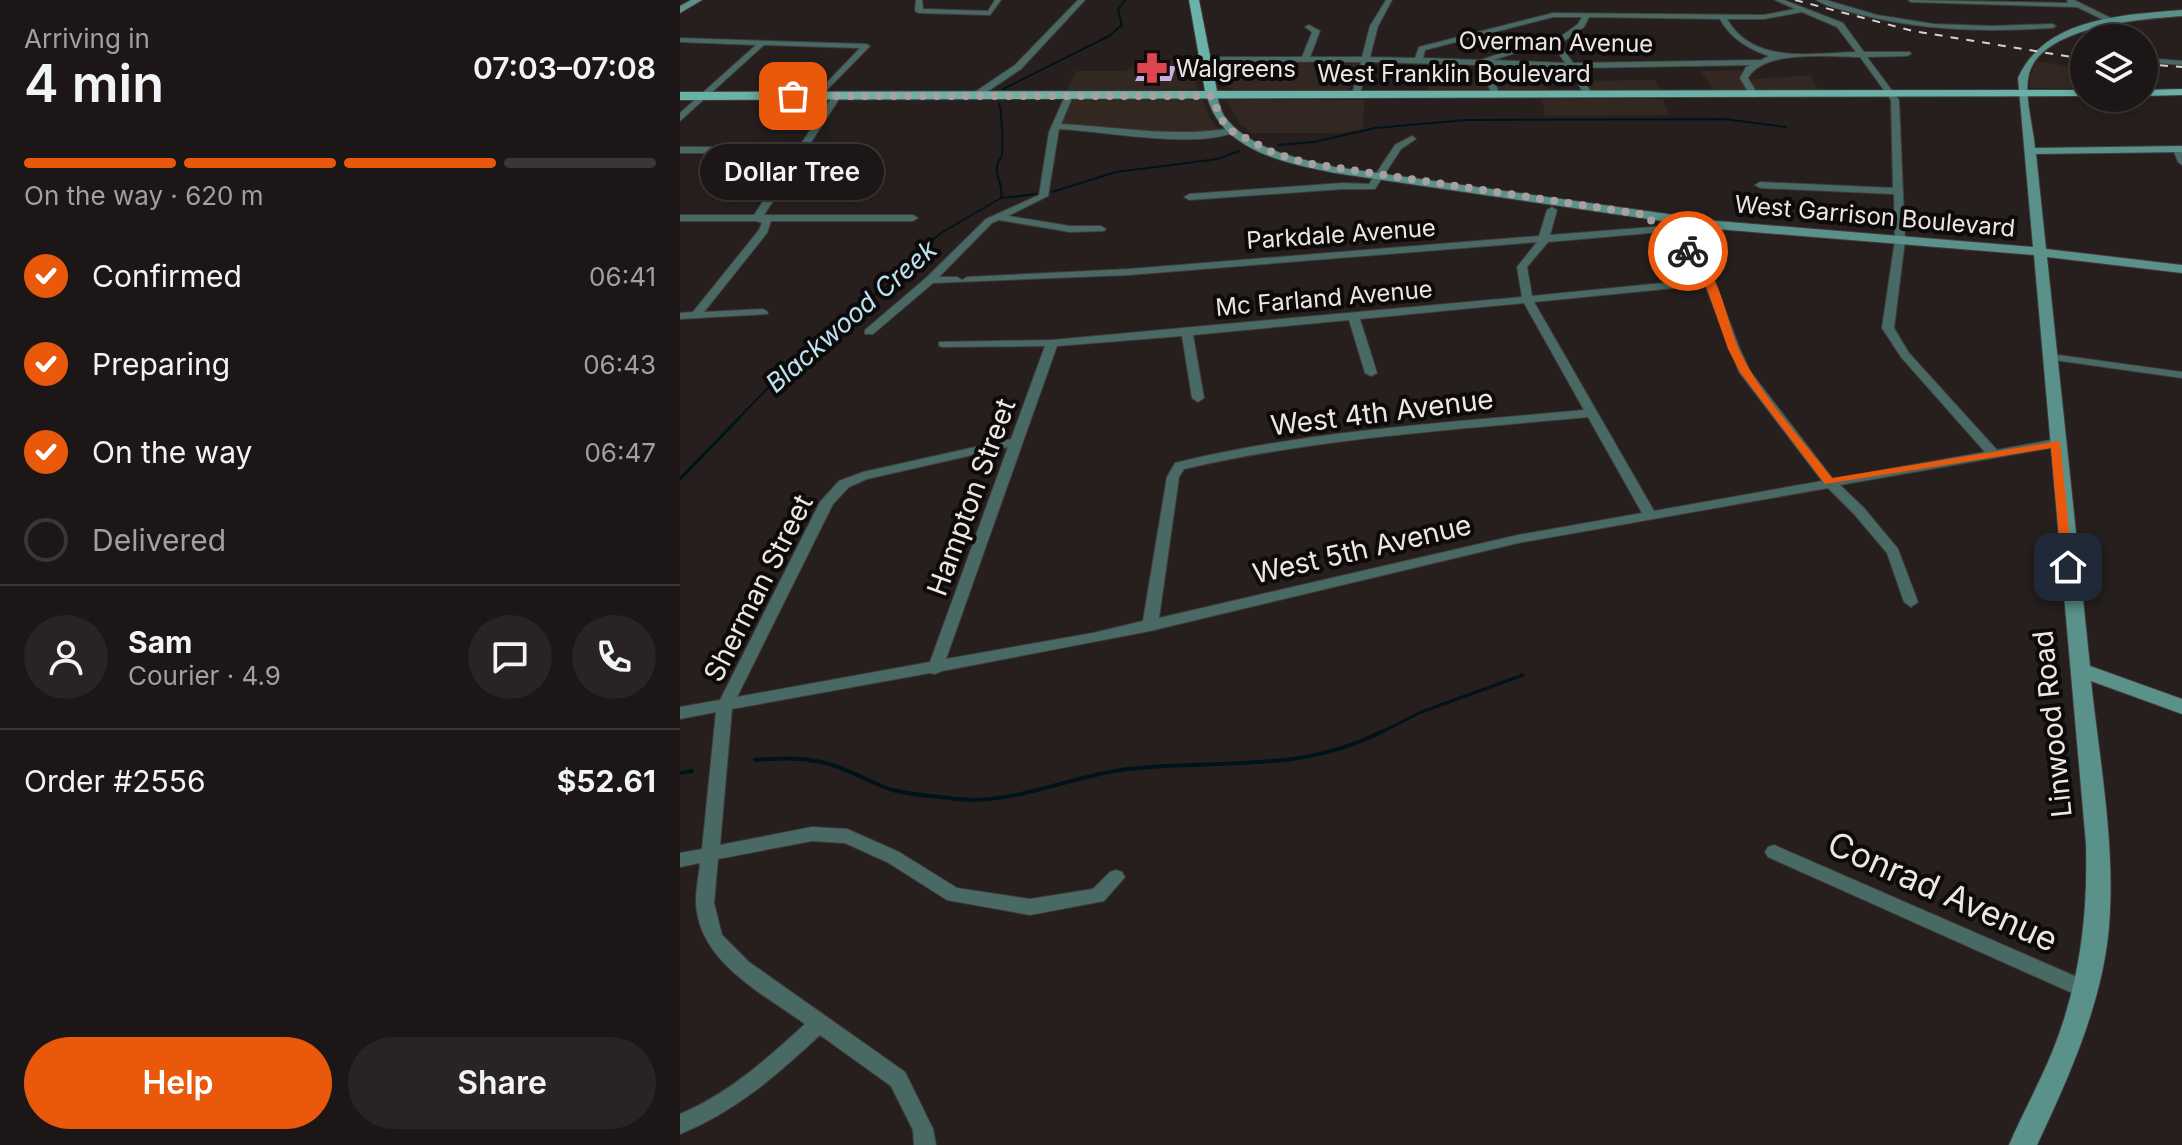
<!DOCTYPE html>
<meta charset="utf-8">
<style>
body{margin:0;font-family:Inter,sans-serif;background:#292423;color:#f1f3f6;height:100vh;display:flex;flex-direction:column;font-size:30px;white-space:nowrap}
*{box-sizing:border-box;margin:0}
p{font-size:26px;color:#a09fa1}
.icon{flex:none;width:44px;height:44px;fill:none;stroke:currentColor;stroke-width:2;stroke-linecap:round;stroke-linejoin:round}
.map{position:relative;flex:1;overflow:hidden}
.side{display:flex;flex-direction:column;background:#1c1716;width:680px}
.side>*{flex:none}
.tools{position:absolute;left:1390px;top:24px;display:grid;gap:16px}
.tools a{display:grid;place-items:center;width:88px;height:88px;border-radius:50%;background:#1c1716;box-shadow:0 4px 12px #0003,0 0 0 2px #3a3635;font-size:40px}
.pin{position:absolute;display:grid;place-items:center;width:68px;height:68px;color:#fff;margin:-34px;border-radius:16px;box-shadow:0 4px 12px #0006}
.courier{position:absolute;display:grid;place-items:center;width:80px;height:80px;margin:-40px;border:6px solid #ea580c;border-radius:50%;background:#fff;color:#222;box-shadow:0 2px 10px #0007}
.bubble{position:absolute;height:56px;border-radius:28px;background:#1c1716;box-shadow:0 4px 12px #0003,0 0 0 2px #3a3635;font-size:26px;font-weight:600;line-height:56px;text-align:center}
.overview em{font-style:normal;font-weight:600}
.overview div{display:flex;flex-direction:column-reverse}
.overview{display:flex;align-items:center;justify-content:space-between;height:136px;padding:0 24px}
h1{font-size:52px;font-weight:600;line-height:60px}
.bar{display:grid;grid-template-columns:repeat(4,1fr);gap:12px 8px;align-content:center;height:96px;padding:0 24px}
.bar i{height:10px;border-radius:6px;background:#3a3635}
.bar .selected{background:#ea580c}
.bar p{grid-column:span 4}
.line{display:flex;align-items:center;gap:20px;padding:0 24px;border-top:2px solid #3a3635}
.line div{flex:1}
.round{display:grid;place-items:center;flex:none;width:84px;height:84px;border-radius:42px;background:#292423}
ol{padding:0 24px;list-style:none}
li{display:flex;align-items:center;gap:24px;height:88px}
li p{margin-inline-start:auto}
li .icon{padding:8px;border-radius:50%;background:#ea580c;color:#fff;stroke-width:4}
li:last-child{color:#a09fa1}
li i{width:44px;height:44px;border:4px solid #3a3635;border-radius:50%}
.action{display:flex;gap:16px;margin-top:auto;padding:16px 24px}
.action a{flex:1;height:92px;border-radius:48px;background:#ea580c;color:#fff;font-size:32px;font-weight:600;line-height:92px;text-align:center}
.action a+a{background:#292423;color:#f1f3f6}
main{display:flex;flex:1;min-height:0}
.map>svg:first-child{display:block}
.built{fill:#332722}
.lines{fill:none;stroke-linecap:round;stroke-linejoin:round}
.stream-far2{stroke:#00131b;stroke-width:2}
.stream-far1{stroke:#00131b;stroke-width:3}
.stream{stroke:#00131b;stroke-width:4}
.building{fill:#ccaae2}
.street-casing{stroke:#423b39;stroke-width:2}
.secondary-casing{stroke:#423b39;stroke-width:2}
.primary-casing{stroke:#423b39;stroke-width:2}
.street{fill:#486964;fill-rule:evenodd}
.secondary{fill:#5b918b;fill-rule:evenodd}
.primary{fill:#6ab1a8;fill-rule:evenodd}
.rail{stroke:#d6d0ce;stroke-width:2;stroke-dasharray:8 8;stroke-linecap:butt}
.route{fill:#ea580c}
.done{stroke:#a7a19f;stroke-width:8;stroke-dasharray:0 14.4}
.labels{text-anchor:middle;dominant-baseline:central;stroke-width:8;stroke-linejoin:round;paint-order:stroke}
.far-street-label{font-size:24px;fill:#ece7e5;stroke:#0d0a09}
.far-poi-label{font-size:24px;fill:#ece7e5;stroke:#0d0a09;text-anchor:start}
.far-water-label{font-size:26px;font-style:italic;fill:#bce3f4;stroke:#0d0a09}
.street-label{font-size:28px;fill:#ece7e5;stroke:#0d0a09}
.near-street-label{font-size:34px;fill:#ece7e5;stroke:#0d0a09}
</style>
<main>
<section class="side">
<div class="overview"><div><h1>4 min</h1><p>Arriving in</p></div><em>07:03–07:08</em></div>
<div class="bar"><i class="selected"></i><i class="selected"></i><i class="selected"></i><i></i><p>On the way · 620 m</p></div>
<ol>
<li><svg class="icon" aria-label="check" viewBox="0 0 24 24"><path d="M5 12l5 5 9-10"/></svg>Confirmed<p>06:41</p></li>
<li><svg class="icon" aria-label="check" viewBox="0 0 24 24"><path d="M5 12l5 5 9-10"/></svg>Preparing<p>06:43</p></li>
<li><svg class="icon" aria-label="check" viewBox="0 0 24 24"><path d="M5 12l5 5 9-10"/></svg>On the way<p>06:47</p></li>
<li><i></i>Delivered</li>
</ol>
<div class="line" style="height:144px"><a class="round"><svg class="icon" aria-label="person" viewBox="0 0 24 24"><circle cx="12" cy="8" r="4"/><path d="M4 21q1-7 8-7t8 7"/></svg></a><div><b>Sam</b><p>Courier · 4.9</p></div><a class="round"><svg class="icon" aria-label="chat" viewBox="0 0 24 24"><path d="M4 5h16v11H9l-5 4z"/></svg></a><a class="round"><svg class="icon" aria-label="phone" viewBox="0 0 24 24"><path d="M5 4h4l2 5-3 2q2 4 5 5l2-3 5 2v4C11 20 4 13 5 4z"/></svg></a></div>
<div class="line" style="height:104px"><div>Order #2556</div><b>$52.61</b></div>
<div class="action"><a>Help</a><a>Share</a></div>
</section>
<div class="map">
<svg width="1502" height="1145" viewBox="0 0 1502 1145">
<rect width="100%" height="100%" fill="#261f1d"/>
<path class="built" d="M 460,60 L 513,60 L 517,89 L 386,91 L 396,71 L 445,71 Z
M 547,61 L 680,61 L 668,91 L 558,91 L 542,85 L 539,64 Z
M 1356,61 L 1404,68 L 1404,89 L 1350,88 L 1350,77 Z
M 808,64 L 835,64 L 836,74 L 863,74 L 867,90 L 747,90 L 748,76 L 811,77 Z
M 1062,70 L 1061,80 L 1130,75 L 1139,90 L 1034,90 L 1020,71 Z
M 976,80 L 980,90 L 909,91 L 902,81 Z
M 862,99 L 983,99 L 989,115 L 865,116 Z
M 393,100 L 523,100 L 528,116 L 539,130 L 445,132 L 410,125 L 381,125 Z
M 546,100 L 684,100 L 683,129 L 662,133 L 573,133 L 560,124 Z"/>
<g class="lines">
<path class="stream-far2" d="M 323,89 L 429,36 L 442,25 L 438,10 L 445,0
M 319,104 C 322,110 323,147 322,155 C 321,158 317,163 317,167 C 316,178 324,187 321,198
M 598,145 L 634,142 L 695,128 L 786,120 L 1044,119 L 1106,127
M 372,192 L 436,172 L 538,159 L 559,151
M 57,420 L 105,370 L 166,316 L 211,283 L 240,250 L 261,233 L 321,198 L 358,194"/>
<path class="stream-far1" d="M 0,479 L 59,418
M 700,733 L 739,713 L 843,675"/>
<path class="stream" d="M 75,760 C 95,759 115,757 136,761 C 161,765 185,780 209,789 C 229,795 255,796 276,799 C 335,805 389,776 448,769 C 537,759 620,774 703,731
M 0,773 L 12,771"/>
</g>
<path class="building" d="M 478,62 L 477,66 L 496,66 L 491,81 L 455,81 L 462,67 Z"/>
<g class="lines">
<defs>
<path id="street" d="M 236,0 L 242,0 L 243,9 L 308,11 L 315,0 L 321,0 L 310,15 L 239,13 L 235,11 Z
M 398,0 L 405,0 L 341,69 L 298,98 L 292,98 L 292,94 L 335,65 Z
M 706,0 L 712,0 L 698,26 L 690,57 L 735,58 L 739,47 L 873,13 L 1084,15 L 1115,9 L 1095,0 L 1104,0 L 1163,23 L 1184,52 L 1230,52 L 1231,54 L 1227,56 L 1187,57 L 1219,100 L 1225,240 L 1214,328 L 1229,353 L 1317,450 L 1376,439 L 1382,443 L 1376,447 L 1160,485 L 1184,508 L 1218,549 L 1238,602 L 1231,607 L 1224,602 L 1207,553 L 1174,514 L 1148,488 L 838,543 L 470,631 L 262,671 L 255,674 L 250,673 L 52,709 L 40,845 L 132,827 L 167,829 L 219,852 L 277,888 L 350,899 L 413,889 L 430,872 L 436,870 L 442,872 L 445,877 L 424,901 L 350,915 L 267,900 L 207,862 L 165,843 L 132,841 L 38,859 L 34,903 L 42,935 L 69,962 L 225,1072 L 253,1129 L 256,1145 L 234,1145 L 233,1130 L 211,1086 L 140,1035 C 97,1075 55,1112 0,1134 L 0,1114 C 48,1094 87,1059 125,1024 C 82,993 17,961 16,901 C 16,888 19,875 20,863 L 0,867 L 0,853 L 22,849 L 36,712 L 0,719 L 0,707 L 40,700 L 140,502 L 159,481 L 183,472 L 331,439 L 365,346 L 263,347 L 259,346 L 259,342 L 372,340 L 842,297 L 837,267 L 857,242 L 449,275 L 253,283 L 193,334 L 185,334 L 185,330 L 246,278 L 306,219 L 359,195 L 369,132 L 386,94 L 393,96 L 381,124 C 439,127 494,138 552,128 L 556,131 C 519,150 423,131 379,129 L 368,196 L 328,216 L 390,226 L 421,226 L 426,229 L 424,231 L 390,232 L 319,220 L 312,223 L 259,277 L 277,277 L 282,280 L 287,277 L 449,269 L 859,236 L 867,210 L 872,207 L 877,210 L 870,235 L 1037,222 L 1042,225 L 1040,227 L 991,232 L 1030,270 L 1060,349 L 1070,371 L 1153,479 L 1305,452 L 1221,357 L 1202,328 L 1215,240 L 1214,194 L 1080,188 L 1075,185 L 1080,182 L 1213,188 L 1211,100 L 1180,57 C 1150,57 1084,49 1068,78 L 1078,95 L 1074,97 L 1071,97 L 1060,78 L 1066,67 L 1071,65 L 896,68 L 913,95 L 909,97 L 906,97 L 888,68 L 809,65 L 820,96 L 816,98 L 812,96 L 801,65 L 688,62 L 680,94 L 676,96 L 672,94 L 681,62 L 524,61 L 520,59 L 524,57 L 622,57 L 632,32 L 625,27 L 629,25 L 640,31 L 630,57 L 682,57 L 690,26 ZM 1122,12 L 1157,27 L 1176,52 C 1132,53 1073,65 1047,19 L 1084,19 ZM 873,17 L 902,17 L 898,24 L 872,43 L 885,63 L 813,60 L 848,49 L 848,45 L 845,45 L 801,60 L 743,58 L 745,50 ZM 909,17 L 1040,19 C 1050,38 1068,49 1089,56 L 1081,60 L 893,63 L 880,44 L 904,27 ZM 981,232 L 1020,271 L 1023,279 L 852,296 L 847,267 L 868,242 ZM 1025,285 L 1059,372 L 1142,481 L 974,511 L 854,302 ZM 844,303 L 904,410 C 767,423 629,430 495,463 L 487,477 L 463,621 L 413,633 L 266,659 L 377,346 L 502,336 L 512,398 L 518,402 L 524,398 L 513,335 L 669,320 L 685,373 L 691,376 L 697,373 L 680,319 ZM 908,417 L 962,513 L 838,535 L 479,618 L 499,477 L 504,469 C 637,438 772,430 908,417 ZM 328,447 L 250,662 L 57,697 L 153,504 L 169,487 L 187,479 Z
M 1136,0 L 1146,0 L 1197,15 L 1254,24 L 1312,26 L 1372,24 L 1376,26 L 1372,28 C 1308,32 1245,31 1182,15 C 1167,11 1149,8 1136,0 Z
M 1228,0 L 1388,3 L 1387,0 L 1394,0 L 1437,21 L 1430,23 L 1397,7 L 1231,2 Z
M 0,38 L 186,44 L 190,46 L 139,98 L 135,96 L 136,94 L 180,48 L 84,45 L 0,121 L 0,113 L 76,45 L 0,42 Z
M 1478,59 L 1502,61 L 1502,65 L 1475,63 L 1474,61 Z
M 154,94 L 161,96 L 84,215 L 233,215 L 238,218 L 233,221 L 91,221 L 87,233 L 24,312 L 83,309 L 88,312 L 87,314 L 0,319 L 0,313 L 13,312 L 79,230 L 82,223 L 76,221 L 0,221 L 0,215 L 74,215 L 115,153 L 0,153 L 0,147 L 119,147 Z
M 732,136 L 736,139 L 721,149 L 695,189 L 663,189 L 509,200 L 504,197 L 509,194 L 663,183 L 689,184 L 715,145 Z
M 1497,146 L 1502,151 L 1502,165 L 1498,162 L 1493,149 Z
M 1371,354 L 1502,372 L 1502,378 L 1367,359 L 1367,355 Z
M 1094,845 L 1413,984 L 1416,990 L 1413,996 L 1406,998 L 1399,996 L 1088,857 L 1085,852 L 1088,847 Z"/>
<path id="secondary" d="M 11,0 L 22,0 L 0,13 L 0,6 Z
M 1502,10 L 1502,16 C 1462,19 1355,26 1348,79 C 1345,99 1353,126 1355,148 L 1502,146 L 1502,152 L 1356,154 L 1366,249 L 1502,265 L 1502,273 L 1367,257 L 1410,666 L 1502,699 L 1502,714 L 1411,681 C 1420,765 1437,853 1428,937 C 1419,1011 1388,1079 1357,1145 L 1329,1145 C 1343,1113 1360,1082 1373,1050 C 1400,982 1408,916 1406,844 L 1354,255 L 1037,229 L 655,173 C 606,163 541,151 527,96 L 536,94 C 539,101 540,110 545,117 C 569,149 619,159 655,167 L 1037,221 L 1353,247 L 1338,78 C 1365,17 1444,15 1502,10 Z"/>
<path id="primary" d="M 509,0 L 519,0 L 537,91 L 1404,90 L 1404,96 L 0,100 L 0,92 L 525,91 Z
M 1502,89 L 1502,95 L 1464,96 L 1464,90 Z"/>
</defs>
<use href="#street" class="street-casing"/>
<use href="#secondary" class="secondary-casing"/>
<use href="#primary" class="primary-casing"/>
<use href="#street" class="street"/>
<use href="#secondary" class="secondary"/>
<use href="#primary" class="primary"/>
<path class="rail" d="M 1115,0 L 1233,31 L 1404,59
M 1464,64 L 1502,67"/>
</g>
<path class="route" d="M 1008,248 C 1041,267 1045,320 1060,352 C 1082,397 1121,438 1152,478 L 1380,441 L 1393,570 L 1382,567 L 1371,448 L 1145,484 L 1060,372 L 1048,349 L 1021,271 L 1003,251 Z"/>
<g class="lines">
<path class="done" d="M 113,96 L 532,96 L 541,119 L 552,131 L 594,153 L 626,163 L 967,215 L 979,231 L 985,231 L 1008,251"/>
</g>
<defs>
<symbol id="pharmacy-bare" viewBox="-9 -9 18 18"><path d="M-2-6h4v4h4v4h-4v4h-4v-4h-4v-4h4Z" fill="#e0444e" stroke="#0d0a09" stroke-width="2.5" paint-order="stroke"/></symbol>
</defs>
<g fill-rule="evenodd">
<use href="#pharmacy-bare" x="450" y="46" width="44" height="44"/>
</g>
<g class="labels">
<g class="far-street-label">
<text transform="translate(876 42) rotate(1)">Overman Avenue</text>
<text x="774" y="73">West Franklin Boulevard</text>
<text transform="translate(1195 216) rotate(5)">West Garrison Boulevard</text>
<text transform="translate(661 234) rotate(-4)">Parkdale Avenue</text>
<text transform="translate(644 298) rotate(-5)">Mc Farland Avenue</text>
</g>
<g class="far-poi-label">
<text x="496" y="68">Walgreens</text>
</g>
<g class="far-water-label">
<text transform="translate(171 316) rotate(-41)">Blackwood Creek</text>
</g>
<g class="street-label">
<text transform="translate(702 412) rotate(-7)">West 4th Avenue</text>
<text transform="translate(291 497) rotate(-70)">Hampton Street</text>
<text transform="translate(682 549) rotate(-13)">West 5th Avenue</text>
<text transform="translate(78 588) rotate(-63)">Sherman Street</text>
<text transform="translate(1372 724) rotate(-96)">Linwood Road</text>
</g>
<g class="near-street-label">
<text transform="translate(1263 891) rotate(24)">Conrad Avenue</text>
</g>
</g>
</svg>
<div class="tools">
<a><svg class="icon" aria-label="layers" viewBox="0 0 24 24"><path d="M12 4l9 5-9 5-9-5zM3 14l9 5 9-5"/></svg></a>
</div>
<div class="pin" style="left:113px;top:96px;background:#ea580c"><svg class="icon" aria-label="bag" viewBox="0 0 24 24"><path d="M5 8h14l-1 12H6zM9 8a3 3 0 0 1 6 0"/></svg></div>
<div class="pin" style="left:1388px;top:567px;background:#1f2937"><svg class="icon" aria-label="home" viewBox="0 0 24 24"><path d="M3 11l9-7 9 7M6 9v11h12V9"/></svg></div>
<div class="courier" style="left:1008px;top:251px"><svg class="icon" aria-label="bike" viewBox="0 0 24 24"><circle cx="6" cy="16" r="4"/><circle cx="18" cy="16" r="4"/><path d="M6 16l4-8h5l3 8M10 8l3 8H6M13 5h3"/></svg></div>
<div class="bubble" style="left:20px;top:144px;width:184px">Dollar Tree</div>
</div>
</main>
